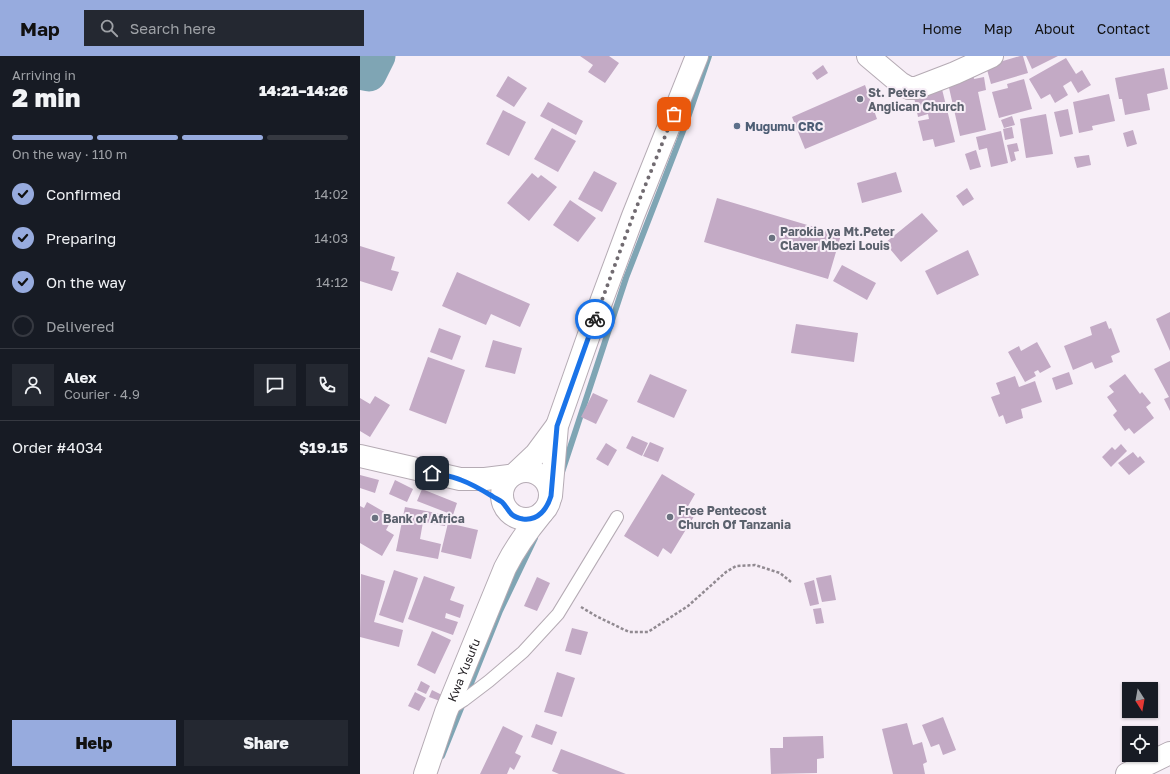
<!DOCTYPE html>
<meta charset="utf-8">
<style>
body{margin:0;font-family:"Golos Text",sans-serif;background:#242831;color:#f1f3f6;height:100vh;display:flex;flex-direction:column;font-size:15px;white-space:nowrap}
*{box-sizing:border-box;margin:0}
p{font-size:13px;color:#9ea1a6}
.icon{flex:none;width:22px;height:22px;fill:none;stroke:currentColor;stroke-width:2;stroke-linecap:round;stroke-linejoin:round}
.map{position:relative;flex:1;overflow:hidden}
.drawer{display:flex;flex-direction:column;background:#171b24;width:360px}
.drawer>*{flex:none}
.needle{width:26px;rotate:169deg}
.controls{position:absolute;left:762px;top:626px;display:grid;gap:8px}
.controls a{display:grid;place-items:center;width:36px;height:36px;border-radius:0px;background:#171b24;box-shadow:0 1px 3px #0004;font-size:20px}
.pin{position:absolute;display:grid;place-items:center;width:34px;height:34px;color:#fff;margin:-17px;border-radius:8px;box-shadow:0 2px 6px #0006}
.courier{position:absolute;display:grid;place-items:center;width:40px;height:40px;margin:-20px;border:3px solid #1a73e8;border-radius:50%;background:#fff;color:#222;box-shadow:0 1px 5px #0007}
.head em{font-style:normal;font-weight:800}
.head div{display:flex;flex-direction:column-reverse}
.head{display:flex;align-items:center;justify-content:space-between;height:68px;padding:0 12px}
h1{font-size:26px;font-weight:800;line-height:30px}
.bar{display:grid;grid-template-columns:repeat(4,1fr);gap:6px 4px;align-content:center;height:48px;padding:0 12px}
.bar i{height:5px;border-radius:3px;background:#363941}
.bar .active{background:#97abde}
.bar p{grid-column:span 4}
.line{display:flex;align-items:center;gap:10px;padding:0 12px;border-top:1px solid #363941}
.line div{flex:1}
.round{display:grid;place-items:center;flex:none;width:42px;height:42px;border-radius:0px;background:#242831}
ol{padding:0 12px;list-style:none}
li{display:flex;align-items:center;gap:12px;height:44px}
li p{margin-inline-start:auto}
li .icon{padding:4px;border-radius:50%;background:#97abde;color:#111;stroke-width:4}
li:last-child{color:#9ea1a6}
li i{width:22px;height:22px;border:2px solid #363941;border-radius:50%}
.action{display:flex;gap:8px;margin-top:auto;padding:8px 12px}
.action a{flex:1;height:46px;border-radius:0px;background:#97abde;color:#111;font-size:16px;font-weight:800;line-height:46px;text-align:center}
.action a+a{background:#242831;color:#f1f3f6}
header{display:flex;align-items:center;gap:24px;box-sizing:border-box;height:56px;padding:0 20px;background:#97abde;color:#111}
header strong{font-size:19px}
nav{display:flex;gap:22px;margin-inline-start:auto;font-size:14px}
.search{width:280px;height:36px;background:#242831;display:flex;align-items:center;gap:10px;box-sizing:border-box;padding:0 14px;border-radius:0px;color:#9ea1a6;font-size:15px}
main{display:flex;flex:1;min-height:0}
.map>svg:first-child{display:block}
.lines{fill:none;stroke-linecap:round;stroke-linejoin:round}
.stream{stroke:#7fa5b4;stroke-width:6}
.river{stroke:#7fa5b4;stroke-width:35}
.building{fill:#c3aac5}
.service-casing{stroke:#b5abb4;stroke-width:14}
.minor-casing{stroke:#b5abb4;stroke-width:24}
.tertiary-casing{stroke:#b5abb4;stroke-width:24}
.path{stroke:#918a91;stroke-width:2.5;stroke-dasharray:3 2;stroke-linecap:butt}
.service{stroke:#fff;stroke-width:12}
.minor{stroke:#fff;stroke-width:22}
.tertiary{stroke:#fff;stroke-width:22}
.done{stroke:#716b71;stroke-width:4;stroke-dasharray:0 7.2}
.route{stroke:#1a73e8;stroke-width:5}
.worship-dot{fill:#6b7280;stroke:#f7eef7;stroke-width:1.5}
.service-dot{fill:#5c6f8a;stroke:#f7eef7;stroke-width:1.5}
.labels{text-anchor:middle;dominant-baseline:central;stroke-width:4;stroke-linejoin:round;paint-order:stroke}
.worship-label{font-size:12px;font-weight:bold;fill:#5b616d;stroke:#f7eef7;text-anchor:start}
.service-label{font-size:12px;font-weight:bold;fill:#4e5e75;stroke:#f7eef7;text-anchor:start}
.street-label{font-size:12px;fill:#292529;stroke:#f7eef7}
</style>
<header>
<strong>Map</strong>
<div class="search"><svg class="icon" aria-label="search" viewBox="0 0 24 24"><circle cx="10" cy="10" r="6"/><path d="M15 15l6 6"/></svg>Search here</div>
<nav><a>Home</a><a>Map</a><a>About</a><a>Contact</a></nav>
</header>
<main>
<section class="drawer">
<div class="head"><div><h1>2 min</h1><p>Arriving in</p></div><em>14:21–14:26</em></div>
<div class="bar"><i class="active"></i><i class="active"></i><i class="active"></i><i></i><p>On the way · 110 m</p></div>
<ol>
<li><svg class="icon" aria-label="check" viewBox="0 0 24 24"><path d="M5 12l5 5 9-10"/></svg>Confirmed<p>14:02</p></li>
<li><svg class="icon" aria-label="check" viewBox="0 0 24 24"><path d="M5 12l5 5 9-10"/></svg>Preparing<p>14:03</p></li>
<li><svg class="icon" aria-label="check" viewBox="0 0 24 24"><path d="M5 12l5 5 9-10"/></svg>On the way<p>14:12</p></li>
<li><i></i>Delivered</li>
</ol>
<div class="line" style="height:72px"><a class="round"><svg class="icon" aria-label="person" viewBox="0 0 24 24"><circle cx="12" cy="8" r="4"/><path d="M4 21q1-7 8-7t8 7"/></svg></a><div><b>Alex</b><p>Courier · 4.9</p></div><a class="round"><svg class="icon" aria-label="chat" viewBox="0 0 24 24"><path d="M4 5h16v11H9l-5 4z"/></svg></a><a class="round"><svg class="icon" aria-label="phone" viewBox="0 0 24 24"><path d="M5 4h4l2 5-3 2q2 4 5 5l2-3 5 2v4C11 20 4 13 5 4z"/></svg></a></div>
<div class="line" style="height:52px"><div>Order #4034</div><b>$19.15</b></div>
<div class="action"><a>Help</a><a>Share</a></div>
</section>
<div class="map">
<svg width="810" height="718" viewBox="0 0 810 718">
<rect width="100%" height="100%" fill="#f7eef7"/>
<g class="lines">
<path class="stream" d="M 202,416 L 266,222 L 325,70 L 349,0
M 82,700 L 140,555 L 175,482"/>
<path class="river" d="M 0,16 L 9,18 L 18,0"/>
</g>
<path class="building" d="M 220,0 L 249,0 L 259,7 L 245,27 L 228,16 L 233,9 Z
M 660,0 L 663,0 L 668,17 L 631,28 L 626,10 Z
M 666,0 L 698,0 L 672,13 Z
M 706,2 L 716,18 L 722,14 L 731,29 L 718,37 L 711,25 L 703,30 L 708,39 L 695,47 L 690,38 L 681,43 L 669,23 Z
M 463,9 L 468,17 L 457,24 L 452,17 Z
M 804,12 L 808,33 L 787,38 L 790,54 L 765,59 L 762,43 L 759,43 L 755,22 Z
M 613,17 L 614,23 L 624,21 L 626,34 L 618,36 L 626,74 L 600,80 L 587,23 Z
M 148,20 L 167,32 L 154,51 L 136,40 Z
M 664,23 L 672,53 L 639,62 L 632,36 L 648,32 L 647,28 Z
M 580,25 L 595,86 L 575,91 L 573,83 L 563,85 L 558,65 L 569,63 L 568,58 L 558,61 L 554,41 Z
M 505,29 L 517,63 L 445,93 L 432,61 Z
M 749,38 L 755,65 L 732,70 L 733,74 L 719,77 L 713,46 Z
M 188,46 L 223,65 L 216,79 L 180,60 Z
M 708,53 L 713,78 L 700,81 L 694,56 Z
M 143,54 L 166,66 L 149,100 L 126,88 Z
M 686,58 L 693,98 L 666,102 L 660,63 Z
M 652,60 L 655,69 L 644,72 L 641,64 Z
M 652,71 L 654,82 L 645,84 L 643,73 Z
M 192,72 L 216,85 L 198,116 L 174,103 Z
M 773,74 L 777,88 L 767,91 L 763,77 Z
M 641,75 L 648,107 L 631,111 L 627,92 L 619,94 L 616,81 Z
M 657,87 L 659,95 L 654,96 L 656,104 L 651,106 L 647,89 Z
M 616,94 L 621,111 L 610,114 L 605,98 Z
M 729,99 L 731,109 L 717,112 L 714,101 Z
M 234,115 L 257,127 L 242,156 L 218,143 Z
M 536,116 L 542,136 L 502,147 L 497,127 Z
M 172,117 L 178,122 L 181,119 L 197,131 L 169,165 L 147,147 Z
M 607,132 L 614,143 L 603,150 L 596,140 Z
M 357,142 L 481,179 L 468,223 L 344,186 Z
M 210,144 L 236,162 L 218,186 L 193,169 Z
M 562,157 L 578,175 L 541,206 L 525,187 Z
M 0,190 L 35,201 L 31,214 L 39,216 L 32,235 L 0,225 Z
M 608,194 L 619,219 L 577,239 L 565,215 Z
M 482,209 L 516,227 L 507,244 L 473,225 Z
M 97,216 L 170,248 L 160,271 L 131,258 L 126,269 L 82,250 Z
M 810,256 L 810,295 L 796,263 Z
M 746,265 L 749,273 L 751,272 L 760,296 L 751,300 L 753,306 L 735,313 L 732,306 L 713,314 L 704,290 L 732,279 L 730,271 Z
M 436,268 L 498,277 L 494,306 L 431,297 Z
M 79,272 L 101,280 L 92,304 L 70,296 Z
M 133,284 L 162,292 L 155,318 L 125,311 Z
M 677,286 L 691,311 L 680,317 L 678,314 L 674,316 L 676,320 L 665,326 L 648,296 L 659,290 L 661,295 Z
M 68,301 L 105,314 L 86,368 L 49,354 Z
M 810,305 L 810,355 L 804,343 L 809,341 L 794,313 Z
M 709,316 L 713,328 L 696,334 L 692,322 Z
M 290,318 L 327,334 L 314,362 L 277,346 Z
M 765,318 L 780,338 L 782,336 L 791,347 L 786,351 L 794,362 L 774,378 L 769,372 L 765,375 L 753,359 L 757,355 L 747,341 L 754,336 L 749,330 Z
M 655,320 L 659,331 L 675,325 L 682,346 L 661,353 L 663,362 L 646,368 L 643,359 L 639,361 L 631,341 L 640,338 L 636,327 Z
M 233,337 L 248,344 L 236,368 L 221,361 Z
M 15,340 L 30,349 L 10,381 L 0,375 L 0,342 L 10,348 Z
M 272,380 L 288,387 L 282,400 L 266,392 Z
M 290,386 L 304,392 L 298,406 L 283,400 Z
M 246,387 L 257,394 L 248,410 L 236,403 Z
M 761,388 L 767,395 L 751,411 L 742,401 L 752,391 L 755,394 Z
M 773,396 L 778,402 L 780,400 L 785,406 L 769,419 L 758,407 Z
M 302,418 L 335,438 L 327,452 L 336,457 L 311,498 L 303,492 L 298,501 L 264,480 Z
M 0,419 L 19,424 L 15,437 L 0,432 Z
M 35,424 L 53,433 L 47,446 L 29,438 Z
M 62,433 L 97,447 L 93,459 L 57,445 Z
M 7,446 L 33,461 L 26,474 L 34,479 L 22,500 L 0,487 L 0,450 L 4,452 Z
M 45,451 L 87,459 L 85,470 L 63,466 L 60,483 L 81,488 L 78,503 L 36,495 Z
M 88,467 L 118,474 L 111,503 L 81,496 Z
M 34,514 L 58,522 L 43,567 L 19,559 Z
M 1,518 L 25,525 L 14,566 L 43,574 L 39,591 L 0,581 Z
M 471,519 L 476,544 L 462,546 L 456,522 Z
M 64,520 L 95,531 L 90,544 L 104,549 L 100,562 L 86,557 L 85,562 L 98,566 L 93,579 L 48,563 Z
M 177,521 L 190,527 L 177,555 L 164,550 Z
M 454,524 L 459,548 L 450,550 L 444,527 Z
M 461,552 L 464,567 L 456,568 L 453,553 Z
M 212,572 L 228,576 L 221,599 L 205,595 Z
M 72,575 L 91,584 L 75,618 L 57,609 Z
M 197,616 L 215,622 L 202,661 L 184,656 Z
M 61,625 L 70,630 L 66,638 L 57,634 Z
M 72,634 L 82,639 L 80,645 L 69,641 Z
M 55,636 L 66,642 L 59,655 L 48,650 Z
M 583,661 L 596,694 L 583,699 L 579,688 L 571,691 L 562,669 Z
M 547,667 L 553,689 L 562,686 L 567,706 L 563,708 L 565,718 L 533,718 L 522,673 Z
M 176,668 L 197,676 L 192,689 L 171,681 Z
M 143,670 L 163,680 L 155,697 L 161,700 L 154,714 L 150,711 L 147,718 L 120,718 Z
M 463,680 L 464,702 L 457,703 L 457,717 L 411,718 L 410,692 L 423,692 L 423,681 Z
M 201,693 L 266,718 L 199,718 L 192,715 Z"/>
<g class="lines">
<defs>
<path id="service" d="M 88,654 L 104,644 L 129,625 L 163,596 L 198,558 L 257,461"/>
<path id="minor" d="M 508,0 L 540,27 L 549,32 L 556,32 L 595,17 L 632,0
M 767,718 L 810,697"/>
<g id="tertiary">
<path d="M 0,400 L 100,423 L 125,423 L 149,420"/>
<circle cx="166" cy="439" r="24"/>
<path d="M 158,415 L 176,398 L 196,371"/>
<path d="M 191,440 L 197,370 L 231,273 L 273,160 L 337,0"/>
<path id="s1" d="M 65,718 L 86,656 L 145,512 C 155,492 168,474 182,457"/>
</g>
</defs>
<use href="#service" class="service-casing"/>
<use href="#minor" class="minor-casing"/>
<use href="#tertiary" class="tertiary-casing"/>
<path class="path" d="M 221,551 L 236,560 L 269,576 L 288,576 L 328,550 L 366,516 L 376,510 L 395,509 L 420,517 L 431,526"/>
<use href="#service" class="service"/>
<use href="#minor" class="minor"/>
<use href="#tertiary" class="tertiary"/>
</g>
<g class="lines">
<path class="done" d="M 235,263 L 273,160 L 314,58"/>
<path class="route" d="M 72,417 C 81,419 92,420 101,424 C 112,428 122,434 132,440 C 135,442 139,444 142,446 C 150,454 148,460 163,463 C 178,465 187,453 191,440 L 197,370 L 235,263"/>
</g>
<g class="worship-dot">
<circle cx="500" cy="43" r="4"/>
<circle cx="412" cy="182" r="4"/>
<circle cx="310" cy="461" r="4"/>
<circle cx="15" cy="462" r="4"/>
</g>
<circle class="service-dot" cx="377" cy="70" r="4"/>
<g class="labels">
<g class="worship-label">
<text x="508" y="36">St. Peters<tspan x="508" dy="14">Anglican Church</tspan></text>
<text x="420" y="175">Parokia ya Mt.Peter<tspan x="420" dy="14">Claver Mbezi Louis</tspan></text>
<text x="318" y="454">Free Pentecost<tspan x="318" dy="14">Church Of Tanzania</tspan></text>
<text x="23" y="462">Bank of Africa</text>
</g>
<g class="service-label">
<text x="385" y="70">Mugumu CRC</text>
</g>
<g class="street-label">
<text stroke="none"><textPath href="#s1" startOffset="111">Kwa Yusufu</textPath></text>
</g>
</g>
</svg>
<div class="controls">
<a><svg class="needle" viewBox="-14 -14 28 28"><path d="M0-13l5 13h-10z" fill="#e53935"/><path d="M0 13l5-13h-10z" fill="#9ea1a6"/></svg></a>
<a><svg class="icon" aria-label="locate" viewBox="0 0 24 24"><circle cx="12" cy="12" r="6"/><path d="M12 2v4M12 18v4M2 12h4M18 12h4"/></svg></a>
</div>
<div class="pin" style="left:314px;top:58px;background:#ea580c"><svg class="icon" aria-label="bag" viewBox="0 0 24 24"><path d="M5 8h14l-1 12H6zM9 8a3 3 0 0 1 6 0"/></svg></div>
<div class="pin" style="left:72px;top:417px;background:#1f2937"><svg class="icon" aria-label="home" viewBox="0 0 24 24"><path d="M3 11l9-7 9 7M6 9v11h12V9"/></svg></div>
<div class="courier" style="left:235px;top:263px"><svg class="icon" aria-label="bike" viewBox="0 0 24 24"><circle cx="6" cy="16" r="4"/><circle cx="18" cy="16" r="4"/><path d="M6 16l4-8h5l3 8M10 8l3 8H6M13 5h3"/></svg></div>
</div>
</main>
